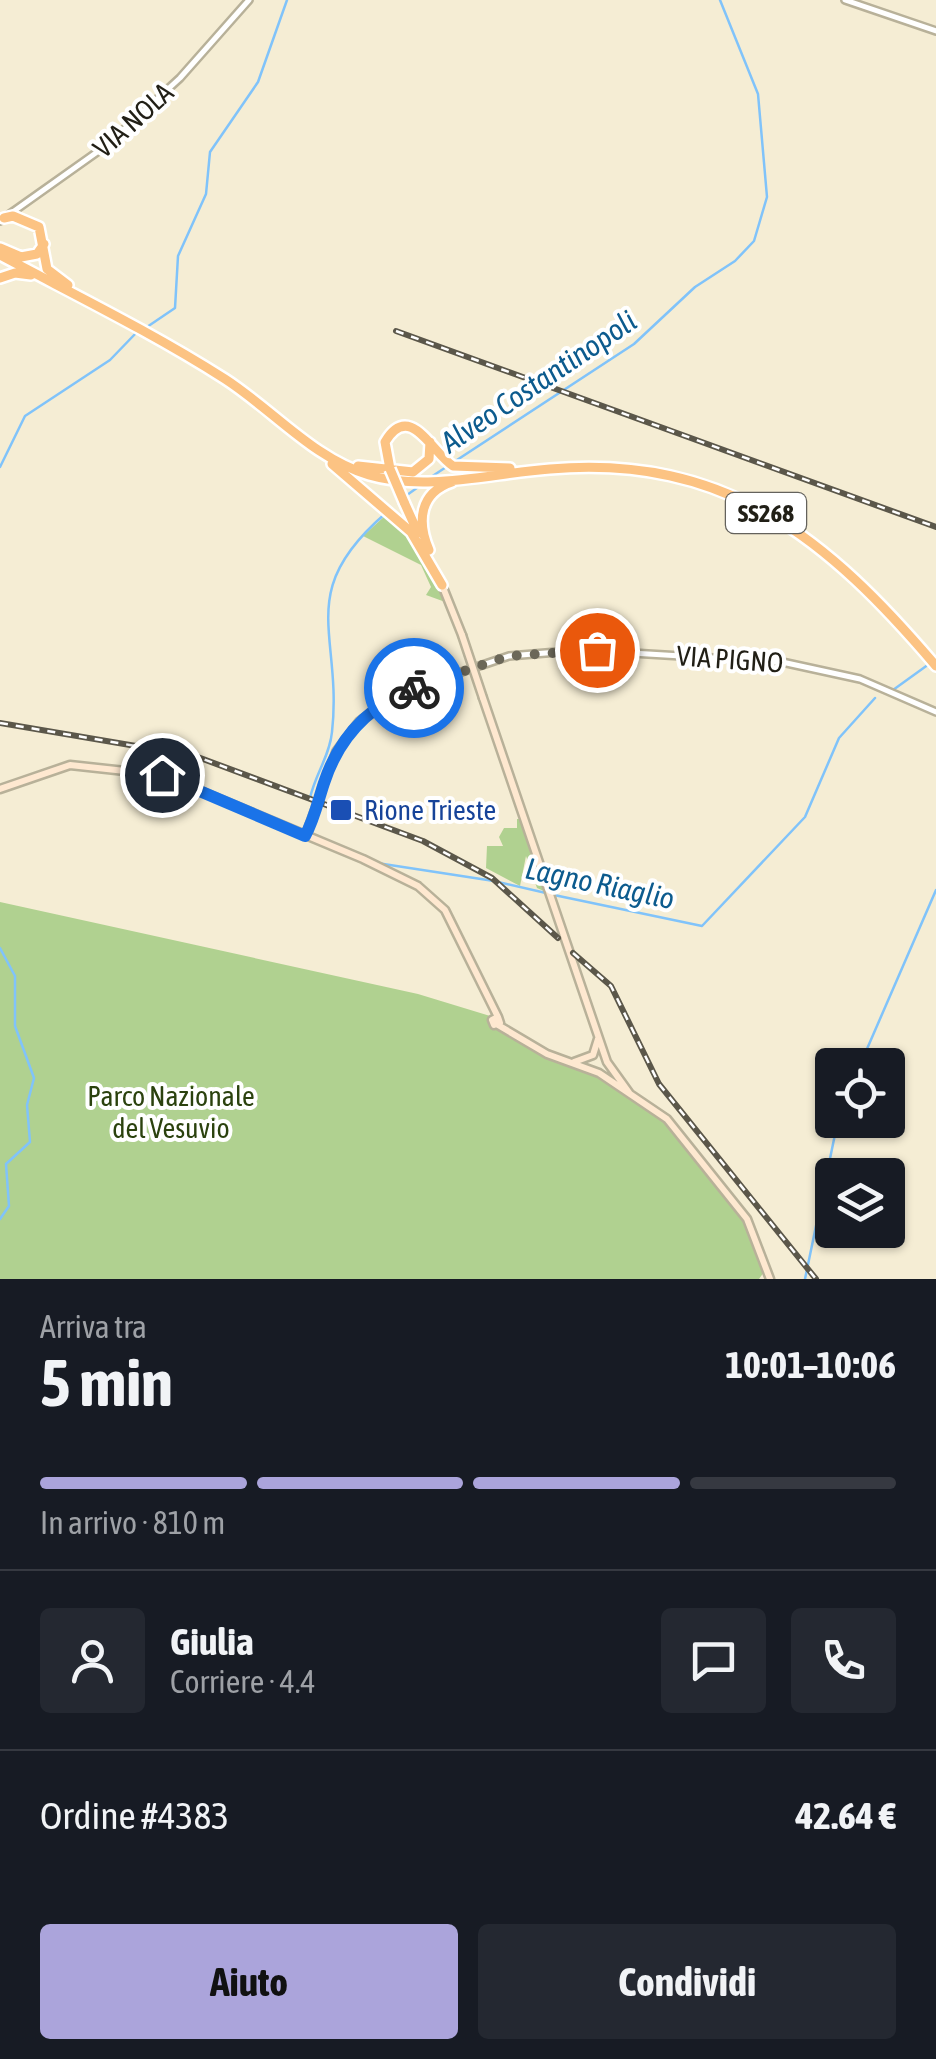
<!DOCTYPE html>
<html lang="it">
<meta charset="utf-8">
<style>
body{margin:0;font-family:"Asap Condensed",sans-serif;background:#242831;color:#f1f3f6;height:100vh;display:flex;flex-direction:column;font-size:38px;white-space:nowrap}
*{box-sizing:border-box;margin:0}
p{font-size:32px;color:#9ea1a6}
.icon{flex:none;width:55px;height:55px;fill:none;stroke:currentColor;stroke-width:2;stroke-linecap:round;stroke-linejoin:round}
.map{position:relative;height:1279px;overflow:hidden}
.side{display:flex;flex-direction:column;background:#171b24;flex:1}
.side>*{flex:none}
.tools{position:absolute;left:815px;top:1048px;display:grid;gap:20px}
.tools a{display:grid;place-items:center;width:90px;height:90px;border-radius:10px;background:#171b24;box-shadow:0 2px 8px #0004;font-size:50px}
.pin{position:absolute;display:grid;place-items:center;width:85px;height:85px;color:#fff;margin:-42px;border:5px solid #fff;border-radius:50%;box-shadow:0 2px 10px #0007}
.courier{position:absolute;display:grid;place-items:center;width:100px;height:100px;margin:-50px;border:8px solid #1a73e8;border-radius:50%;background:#fff;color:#222;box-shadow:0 2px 12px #0007}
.overview em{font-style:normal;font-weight:700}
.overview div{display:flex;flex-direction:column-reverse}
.overview{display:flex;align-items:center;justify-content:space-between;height:170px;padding:0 40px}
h1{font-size:65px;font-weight:700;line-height:75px}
.bar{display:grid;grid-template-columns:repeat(4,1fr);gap:15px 10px;align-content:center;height:120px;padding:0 40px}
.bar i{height:12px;border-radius:8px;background:#363941}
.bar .on{background:#aba4db}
.bar p{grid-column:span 4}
.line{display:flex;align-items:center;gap:25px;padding:0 40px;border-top:2px solid #363941}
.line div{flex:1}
.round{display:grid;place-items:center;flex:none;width:105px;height:105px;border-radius:10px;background:#242831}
.primary-button{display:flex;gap:20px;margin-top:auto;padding:20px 40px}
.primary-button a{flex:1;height:115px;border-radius:10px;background:#aba4db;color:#111;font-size:40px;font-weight:700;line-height:115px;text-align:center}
.primary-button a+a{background:#242831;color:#f1f3f6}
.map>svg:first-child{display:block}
.green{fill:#b0d190}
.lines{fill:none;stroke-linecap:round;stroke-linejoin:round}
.stream{stroke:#80c3fa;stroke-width:2.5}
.tertiary-casing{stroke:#b8b199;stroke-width:10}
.secondary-casing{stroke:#b8b199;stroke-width:11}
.trunk-casing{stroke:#fff;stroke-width:14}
.tertiary{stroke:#fff;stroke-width:5}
.secondary{stroke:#fee8d0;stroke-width:6}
.trunk{stroke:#fcc383;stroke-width:9}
.rail-casing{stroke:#5b574a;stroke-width:6}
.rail{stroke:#fff;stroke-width:2.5;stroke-dasharray:8;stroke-linecap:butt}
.secondary-bridge-casing{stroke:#b8b199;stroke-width:11;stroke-linecap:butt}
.trunk-bridge-casing{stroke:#fff;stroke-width:14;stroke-linecap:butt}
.secondary-bridge{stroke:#fee8d0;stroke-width:6}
.trunk-bridge{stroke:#fcc383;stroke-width:9}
.done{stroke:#6b6758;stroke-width:10;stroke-dasharray:0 18}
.route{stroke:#1a73e8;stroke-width:12}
.transit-dot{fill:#1a4fb4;stroke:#fff;stroke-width:4}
.labels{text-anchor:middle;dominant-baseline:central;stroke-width:8;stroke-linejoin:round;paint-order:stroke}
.shield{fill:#fff;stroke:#64625c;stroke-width:2.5}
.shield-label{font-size:25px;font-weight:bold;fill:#211f16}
.street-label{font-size:28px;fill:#211f16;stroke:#fff}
.transit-label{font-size:28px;fill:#164399;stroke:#fff;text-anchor:start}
.park-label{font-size:28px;fill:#2b420e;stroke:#fff}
.water-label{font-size:30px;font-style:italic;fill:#0c5b8e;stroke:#fff}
</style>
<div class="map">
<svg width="936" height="1279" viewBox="0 0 936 1279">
<rect width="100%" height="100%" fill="#f5edd4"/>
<path class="green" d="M 387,514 L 424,558 L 448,603 L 426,595 L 431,587 L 421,565 L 363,536 Z
M 517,819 L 522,819 L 546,892 L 537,888 L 526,856 L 520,886 L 486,868 L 487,846 L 503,846 L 499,837 L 504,828 L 517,828 Z
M 0,902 L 418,994 L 500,1019 L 532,1044 L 627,1087 L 670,1120 L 749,1219 L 769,1265 L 759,1279 L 0,1279 Z"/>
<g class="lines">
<path class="stream" d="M 144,329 L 175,308 L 178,256 L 206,194 L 210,152 L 258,82 L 287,0
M 0,467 L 25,416 L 110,360 L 137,332
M 431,477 L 634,344 L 695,287 L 735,261 L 754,241 L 767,197 L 758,94 L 720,0
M 407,495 L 421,485
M 893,690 L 936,659
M 310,798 C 315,775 330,755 332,732 C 343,633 293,593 386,513
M 377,863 L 494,881
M 498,882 L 546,893
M 554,895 L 702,926 L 805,817 L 839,738 L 875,698
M 0,948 L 15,976 L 15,1026 L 34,1078 L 27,1105 L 30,1142 L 6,1164 L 9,1206 L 0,1219
M 860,1065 L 936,890
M 805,1279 L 838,1120"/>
<defs>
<path id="tertiary" d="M 845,0 L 936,31
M 0,221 L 107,145 L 180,78 L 249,0
M 305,836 L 336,751 L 359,721 L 399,693 L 509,656 L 582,650 L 782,662 L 860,679 L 936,712"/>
<path id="secondary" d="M 442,585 L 462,635
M 483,698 L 607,1062 L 630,1094
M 0,789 L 70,765 L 162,775 L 363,859 L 418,886 L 445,910 L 498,1017
M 498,1017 L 500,1023 L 494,1025 L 492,1020 Z
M 498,1025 L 547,1054 L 599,1073 L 667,1119 L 747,1219 L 770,1279
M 574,1062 L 593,1055 L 598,1039"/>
<path id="trunk" d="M 4,218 L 13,216 L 39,227 L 47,269 L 68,285
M 0,248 L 21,257 L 37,254 L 44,244
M 0,255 C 75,295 153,333 225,379 C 273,410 314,459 369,475 C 427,492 492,473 550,469 C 727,454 829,540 936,666
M 0,278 L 15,273 L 31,275
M 332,464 L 411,532 L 442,585
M 358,466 L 413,472 L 429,459 L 430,442
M 390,469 L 385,442 C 410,400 432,453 453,466 L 510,468
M 404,502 L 418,533
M 429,550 C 417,522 419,493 452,482"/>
</defs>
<use href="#tertiary" class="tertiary-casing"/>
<use href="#secondary" class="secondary-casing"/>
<use href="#trunk" class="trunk-casing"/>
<use href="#tertiary" class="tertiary"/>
<use href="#secondary" class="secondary"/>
<use href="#trunk" class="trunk"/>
<defs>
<path id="rail" d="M 396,331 L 936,527
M 0,723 L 195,756 L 423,841 L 492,878 L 558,938
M 573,953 L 611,986 L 659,1084 L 816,1279"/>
</defs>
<use href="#rail" class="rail-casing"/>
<use href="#rail" class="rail"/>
<defs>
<path id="secondary-bridge" d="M 462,635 L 483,698"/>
<path id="trunk-bridge" d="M 390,469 L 404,502"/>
</defs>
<use href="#secondary-bridge" class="secondary-bridge-casing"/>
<use href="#trunk-bridge" class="trunk-bridge-casing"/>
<use href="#secondary-bridge" class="secondary-bridge"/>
<use href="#trunk-bridge" class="trunk-bridge"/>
</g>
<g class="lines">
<path class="done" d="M 414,688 L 509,656 L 597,650"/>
<path class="route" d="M 162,775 L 305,836 C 314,820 318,801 324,783 C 339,737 368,706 414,688"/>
</g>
<rect class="transit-dot" x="329" y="798" width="24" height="24" rx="5"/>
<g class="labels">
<rect class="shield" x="726" y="493" width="80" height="40" rx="8"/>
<g class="shield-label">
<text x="766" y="513">SS268</text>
</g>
<g class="street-label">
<text transform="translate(133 120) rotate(-42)">VIA NOLA</text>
<text transform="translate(730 659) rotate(4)">VIA PIGNO</text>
</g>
<g class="transit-label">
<text x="364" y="810">Rione Trieste</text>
</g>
<g class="park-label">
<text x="171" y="1096">Parco Nazionale<tspan x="171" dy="32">del Vesuvio</tspan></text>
</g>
<g class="water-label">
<text transform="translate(538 381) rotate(-34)">Alveo Costantinopoli</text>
<text transform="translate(600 883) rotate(12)">Lagno Riaglio</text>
</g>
</g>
</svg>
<div class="tools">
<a><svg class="icon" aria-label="locate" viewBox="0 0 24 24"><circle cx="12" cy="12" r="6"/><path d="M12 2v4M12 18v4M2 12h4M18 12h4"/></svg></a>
<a><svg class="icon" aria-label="layers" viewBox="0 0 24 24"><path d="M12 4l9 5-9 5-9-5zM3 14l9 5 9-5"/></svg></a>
</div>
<div class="pin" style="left:597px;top:650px;background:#ea580c"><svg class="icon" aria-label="bag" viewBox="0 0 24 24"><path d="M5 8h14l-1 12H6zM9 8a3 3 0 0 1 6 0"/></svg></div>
<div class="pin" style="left:162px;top:775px;background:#1f2937"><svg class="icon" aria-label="home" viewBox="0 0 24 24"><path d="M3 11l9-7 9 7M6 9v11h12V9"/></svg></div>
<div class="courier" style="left:414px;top:688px"><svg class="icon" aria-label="bike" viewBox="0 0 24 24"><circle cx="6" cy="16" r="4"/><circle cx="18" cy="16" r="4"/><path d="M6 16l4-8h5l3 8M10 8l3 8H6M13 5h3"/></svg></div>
</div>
<section class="side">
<div class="overview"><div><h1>5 min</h1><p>Arriva tra</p></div><em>10:01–10:06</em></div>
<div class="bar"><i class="on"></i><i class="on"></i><i class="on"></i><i></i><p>In arrivo · 810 m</p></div>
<div class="line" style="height:180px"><a class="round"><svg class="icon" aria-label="person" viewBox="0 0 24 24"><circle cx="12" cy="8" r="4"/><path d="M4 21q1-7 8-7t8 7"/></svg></a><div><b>Giulia</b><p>Corriere · 4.4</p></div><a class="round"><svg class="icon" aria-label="chat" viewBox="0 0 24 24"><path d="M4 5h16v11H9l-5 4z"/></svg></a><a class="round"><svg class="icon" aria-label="phone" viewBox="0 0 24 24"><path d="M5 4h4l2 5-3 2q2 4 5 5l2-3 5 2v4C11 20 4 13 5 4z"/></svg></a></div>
<div class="line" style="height:130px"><div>Ordine #4383</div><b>42.64 €</b></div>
<div class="primary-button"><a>Aiuto</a><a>Condividi</a></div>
</section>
